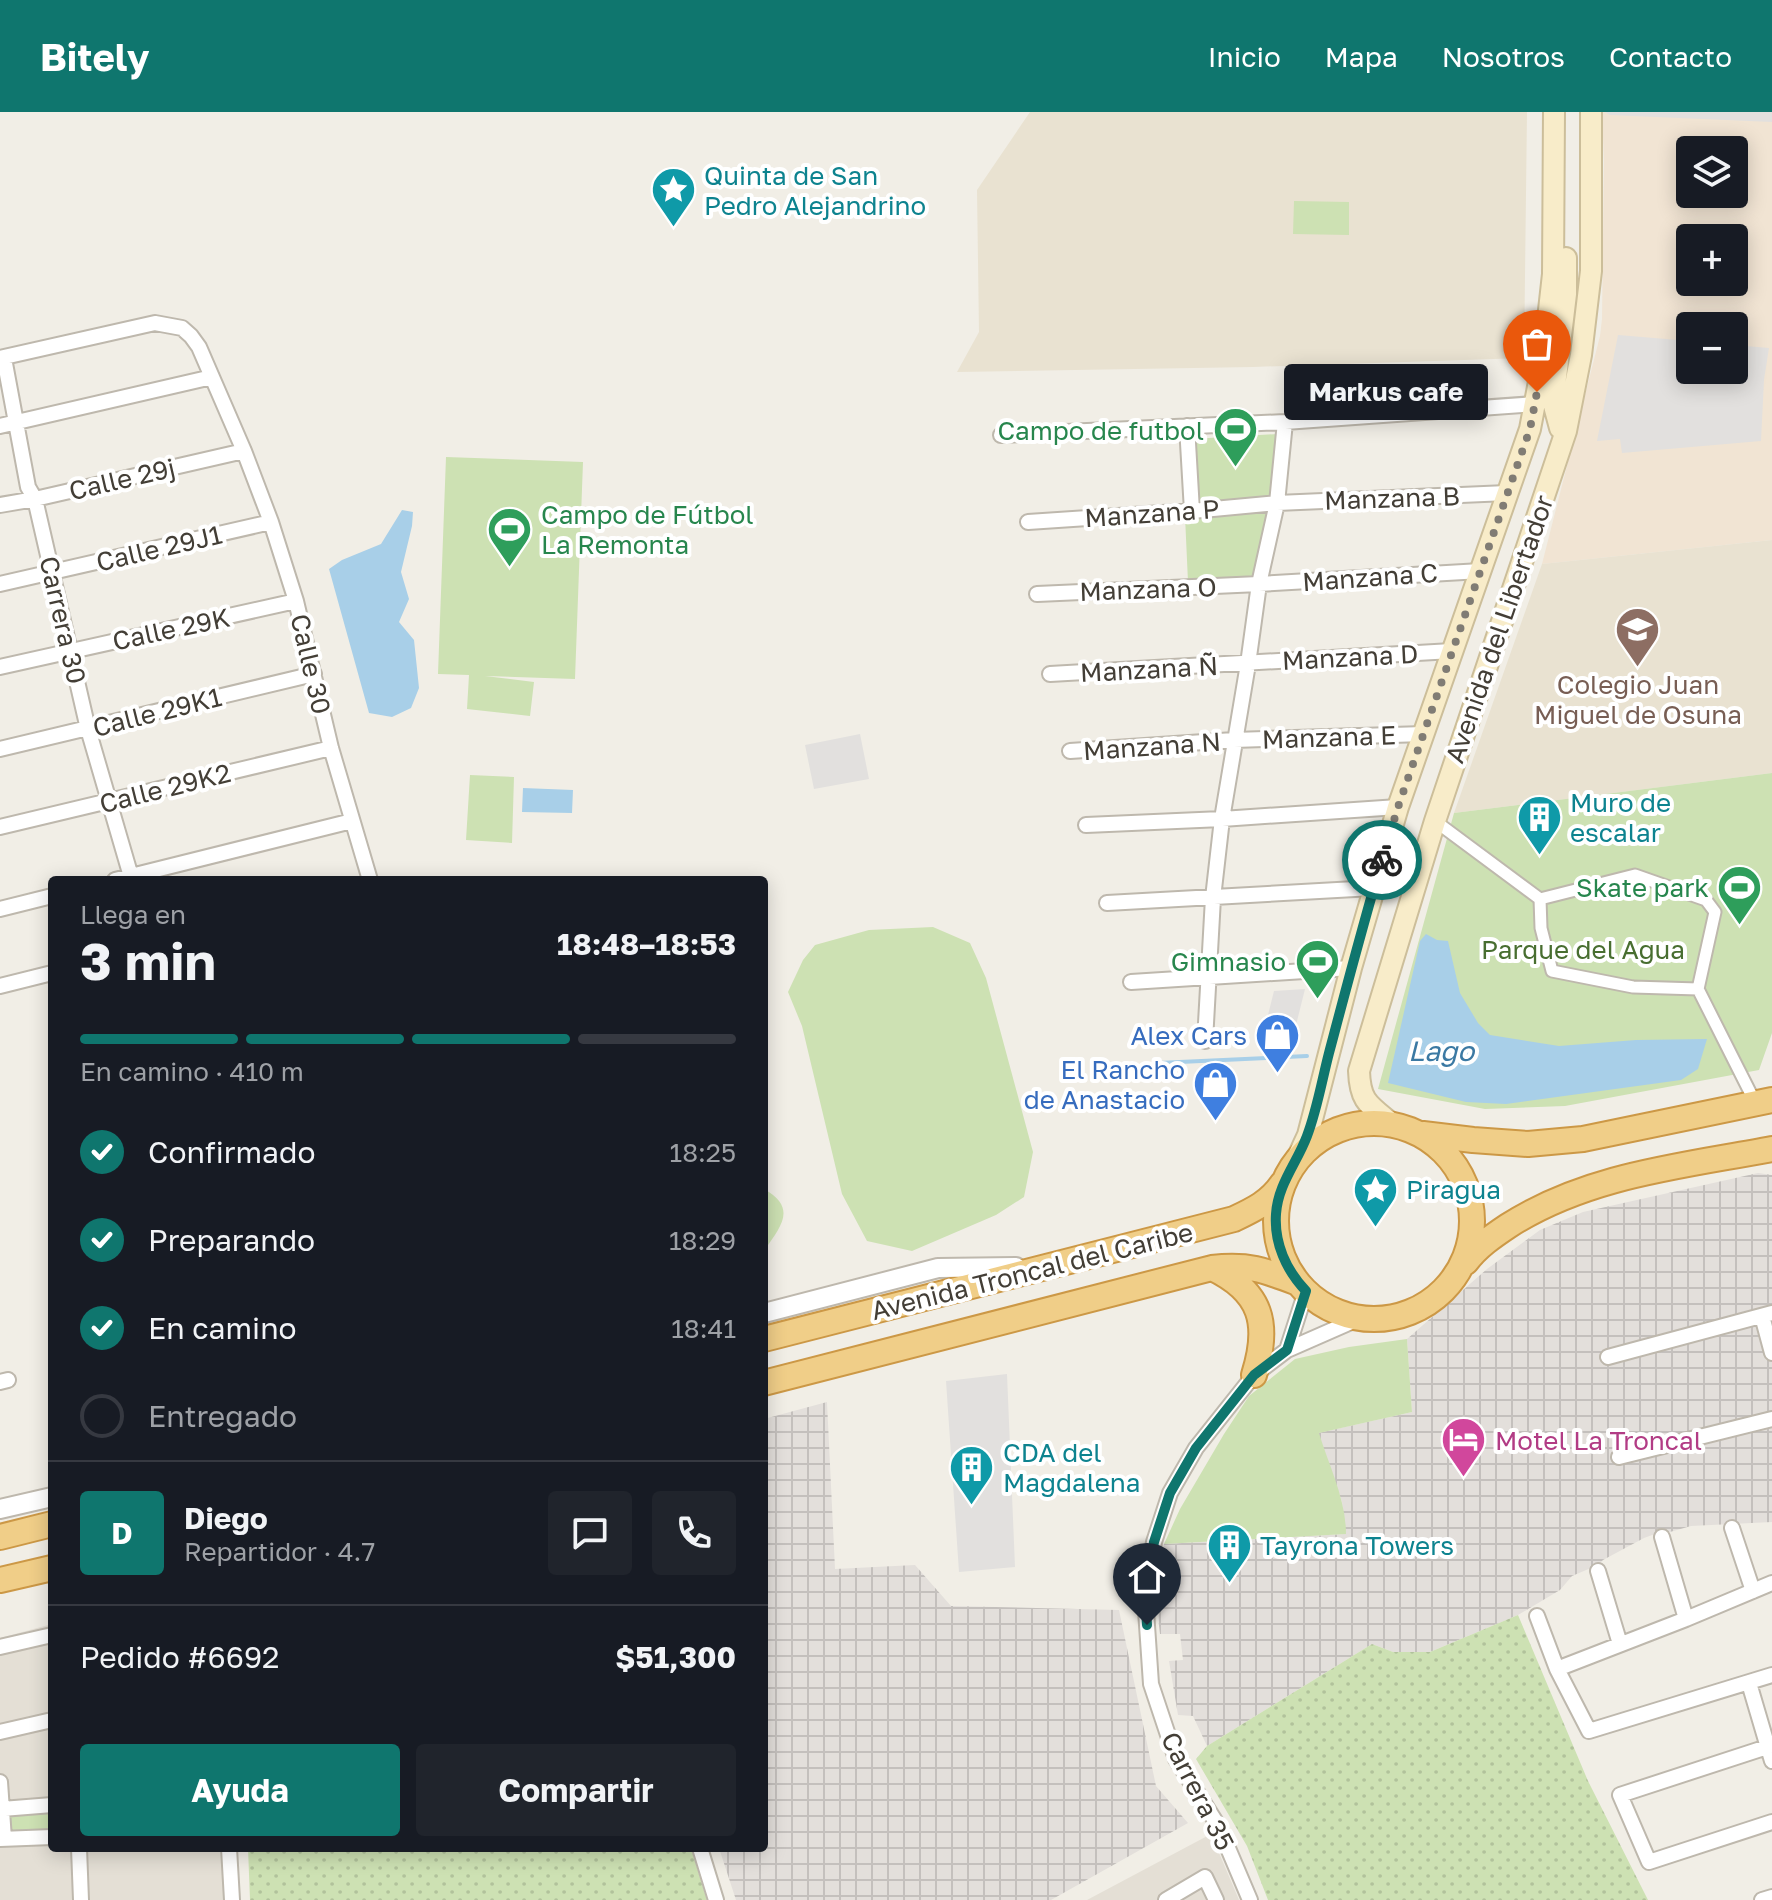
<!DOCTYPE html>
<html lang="es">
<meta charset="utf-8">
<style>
body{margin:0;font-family:"Golos Text",sans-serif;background:#20242c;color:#f1f3f6;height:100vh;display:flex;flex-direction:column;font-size:30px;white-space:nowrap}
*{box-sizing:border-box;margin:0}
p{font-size:26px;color:#9ea1a6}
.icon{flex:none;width:44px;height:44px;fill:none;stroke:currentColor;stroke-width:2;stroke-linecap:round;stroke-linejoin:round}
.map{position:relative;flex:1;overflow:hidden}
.sheet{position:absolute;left:48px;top:764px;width:720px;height:976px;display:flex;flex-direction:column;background:#171b24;border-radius:8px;box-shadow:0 4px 20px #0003}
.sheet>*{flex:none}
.fabs{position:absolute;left:1676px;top:24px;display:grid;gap:16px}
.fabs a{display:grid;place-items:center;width:72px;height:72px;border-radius:8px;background:#171b24;box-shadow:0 4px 20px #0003;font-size:40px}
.pin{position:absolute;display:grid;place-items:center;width:68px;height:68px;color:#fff;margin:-82px -34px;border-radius:50% 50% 50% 0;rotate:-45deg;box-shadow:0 0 8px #0007}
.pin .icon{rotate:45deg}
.courier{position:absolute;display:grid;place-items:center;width:80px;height:80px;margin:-40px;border:6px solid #0f766e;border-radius:50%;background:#fff;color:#222;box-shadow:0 2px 10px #0007}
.bubble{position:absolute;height:56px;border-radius:8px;background:#171b24;box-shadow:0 4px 20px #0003;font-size:26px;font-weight:700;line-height:56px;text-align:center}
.headline em{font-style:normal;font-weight:700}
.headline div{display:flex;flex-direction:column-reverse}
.headline{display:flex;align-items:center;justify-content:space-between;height:136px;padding:0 32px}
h1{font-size:52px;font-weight:700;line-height:60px}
.bar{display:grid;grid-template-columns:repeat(4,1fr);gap:12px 8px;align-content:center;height:96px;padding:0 32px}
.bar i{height:10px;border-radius:6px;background:#363941}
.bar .active{background:#0f766e}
.bar p{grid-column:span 4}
.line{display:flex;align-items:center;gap:20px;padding:0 32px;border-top:2px solid #363941}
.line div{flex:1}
.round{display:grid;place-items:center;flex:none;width:84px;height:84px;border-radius:8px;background:#20242c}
ol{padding:0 32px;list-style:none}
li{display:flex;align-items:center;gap:24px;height:88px}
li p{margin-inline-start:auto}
li .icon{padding:8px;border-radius:50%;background:#0f766e;color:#fff;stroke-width:4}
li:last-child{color:#9ea1a6}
li i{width:44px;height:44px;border:4px solid #363941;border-radius:50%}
.cta{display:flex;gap:16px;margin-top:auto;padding:16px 32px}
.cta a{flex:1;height:92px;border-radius:8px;background:#0f766e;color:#fff;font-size:32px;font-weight:700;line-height:92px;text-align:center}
.cta a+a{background:#20242c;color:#f1f3f6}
header{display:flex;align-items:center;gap:48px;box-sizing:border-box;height:112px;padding:0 40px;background:#0f766e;color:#fff}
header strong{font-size:38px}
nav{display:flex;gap:44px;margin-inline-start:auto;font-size:28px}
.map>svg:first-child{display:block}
.residential{fill:#e4dfd5}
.commercial{fill:#f1e4d3;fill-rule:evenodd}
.industrial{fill:url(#industrial-grid)}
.education{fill:#e9e2d1}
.grass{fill:url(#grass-dots)}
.green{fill:#cde1b3}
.parking{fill:#e2e0de}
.water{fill:#a8cfe8}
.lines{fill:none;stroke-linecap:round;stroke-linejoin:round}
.stream{stroke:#a8cfe8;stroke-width:4}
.pedestrian-casing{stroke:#beb8ad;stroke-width:15}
.minor-casing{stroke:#beb8ad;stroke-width:18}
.tertiary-casing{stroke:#beb8ad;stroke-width:22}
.secondary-casing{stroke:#ccbe9a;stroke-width:24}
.trunk-casing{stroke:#cc9846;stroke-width:28}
.pedestrian{stroke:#fff;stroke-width:11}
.minor{stroke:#fff;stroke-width:14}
.tertiary{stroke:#fff;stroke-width:18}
.secondary{stroke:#f8ecc9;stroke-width:20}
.trunk{stroke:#f0ce88;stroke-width:24}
.done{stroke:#807c74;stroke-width:8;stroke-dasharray:0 14.4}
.route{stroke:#0f766e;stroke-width:10}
.labels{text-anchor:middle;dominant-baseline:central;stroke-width:8;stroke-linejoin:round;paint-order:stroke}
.culture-label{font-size:26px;fill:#0d838f;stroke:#fff;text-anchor:start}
.leisure-label{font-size:26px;fill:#27864d;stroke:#fff;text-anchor:end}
.street-label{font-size:26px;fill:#433e36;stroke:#fff}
.education-label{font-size:26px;fill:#785e54;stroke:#fff}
.park-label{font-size:26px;fill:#486e30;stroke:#fff}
.shop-label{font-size:26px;fill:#366cbe;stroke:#fff;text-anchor:end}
.hotel-label{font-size:26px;fill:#b23c85;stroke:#fff;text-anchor:start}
.water-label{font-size:28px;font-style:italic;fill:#3b79a3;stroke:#fff}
</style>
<header>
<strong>Bitely</strong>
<nav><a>Inicio</a><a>Mapa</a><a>Nosotros</a><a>Contacto</a></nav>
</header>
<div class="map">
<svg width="1772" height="1788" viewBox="0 0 1772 1788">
<defs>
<pattern id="industrial-grid" width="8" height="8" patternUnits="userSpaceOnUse" patternTransform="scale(2)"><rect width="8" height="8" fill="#e3dfdb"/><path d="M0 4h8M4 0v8" fill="none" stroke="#c4c0bd"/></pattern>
<pattern id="grass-dots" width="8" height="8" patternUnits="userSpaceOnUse" patternTransform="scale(2)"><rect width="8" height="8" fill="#cde1b3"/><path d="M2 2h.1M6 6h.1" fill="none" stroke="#b1c29b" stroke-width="1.8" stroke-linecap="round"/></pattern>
</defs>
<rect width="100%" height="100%" fill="#f1eee6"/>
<path class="residential" d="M 52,1512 L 52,1736 L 220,1736 L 224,1788 L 0,1788 L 0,1526 Z
M 1211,1722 L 1239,1788 L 1087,1788 Z"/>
<path class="commercial" d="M 1602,0 L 1772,0 L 1772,428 L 1542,452 L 1600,224 L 1602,207 L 1604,49 ZM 1690,38 L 1734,38 L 1734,82 L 1690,82 ZM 1690,126 L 1734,126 L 1734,170 L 1690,170 ZM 1690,214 L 1734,214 L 1734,258 L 1690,258 Z"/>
<path class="industrial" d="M 1758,1061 L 1772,1063 L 1772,1410 L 1691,1414 L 1670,1420 L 1663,1419 L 1644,1426 L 1603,1448 L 1598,1453 L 1572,1464 L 1560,1478 L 1518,1503 L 1430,1540 L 1393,1540 L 1372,1532 L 1207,1634 L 1193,1604 L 1178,1603 L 1169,1549 L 1183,1548 L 1180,1522 L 1160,1522 L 1155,1481 L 1164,1432 L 1345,1422 L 1342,1390 L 1318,1321 L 1412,1300 L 1407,1227 L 1487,1157 L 1540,1118 L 1583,1100 Z
M 827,1290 L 835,1457 L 915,1453 L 951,1494 L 1119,1498 L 1156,1674 L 1188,1711 L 1051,1788 L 736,1788 L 719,1736 L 764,1736 L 764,1307 Z"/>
<path class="education" d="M 1030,0 L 1527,0 L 1524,246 L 1253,255 L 957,260 L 979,220 L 977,78 Z
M 1772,428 L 1772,661 L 1454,701 L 1542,452 Z"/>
<path class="grass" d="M 1518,1503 L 1588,1669 L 1648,1788 L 1268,1788 L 1247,1734 L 1196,1647 L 1207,1634 L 1372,1532 L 1393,1540 L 1430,1540 Z
M 248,1736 L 691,1736 L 707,1788 L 250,1788 Z"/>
<path class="green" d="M 1294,89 L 1349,90 L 1349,123 L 1293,122 Z
M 1278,322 L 1273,386 L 1195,391 L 1192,327 Z
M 446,345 L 583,350 L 575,567 L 485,564 L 534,570 L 530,604 L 467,597 L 469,563 L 438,562 Z
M 1268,399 L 1252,469 L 1188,470 L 1185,404 Z
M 1772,661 L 1772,921 L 1759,958 L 1565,994 L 1485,997 L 1378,977 L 1454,701 Z
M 470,663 L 514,665 L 512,731 L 466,728 Z
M 933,815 L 970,831 L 986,866 L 1033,1040 L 1024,1085 L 996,1103 L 912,1139 L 867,1129 L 842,1082 L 802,914 L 788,880 L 803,848 L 815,833 L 869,818 Z
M 764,1077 C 797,1096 782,1113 764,1139 Z
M 1407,1227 L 1412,1300 L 1319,1321 C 1329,1354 1346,1387 1346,1422 L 1164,1432 L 1180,1397 L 1224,1322 L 1249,1284 L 1295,1247 L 1349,1235 Z
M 52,1696 L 52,1721 L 6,1722 L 7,1699 Z"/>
<path class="parking" d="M 1605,0 L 1772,0 L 1772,10 L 1610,3 Z
M 1618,223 L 1690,229 L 1690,258 L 1734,258 L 1734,233 L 1769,236 L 1764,268 L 1761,329 L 1622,341 L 1620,327 L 1597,329 Z
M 860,622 L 869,667 L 814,677 L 805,633 Z
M 1305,877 L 1294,921 L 1265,915 L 1274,879 Z
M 1007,1262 L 1015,1455 L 959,1460 L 946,1269 Z"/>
<path class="water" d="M 402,398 L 413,400 L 412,414 L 401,460 L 409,487 L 399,510 L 414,528 L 419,576 L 411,596 L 392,605 L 369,601 L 329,457 L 342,448 L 381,432 Z
M 523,676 L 573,678 L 572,701 L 522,700 Z
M 1426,822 L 1437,828 L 1448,829 L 1460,881 L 1478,911 L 1490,923 L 1559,934 L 1636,928 L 1707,927 L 1698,957 L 1681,968 L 1506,992 L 1466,990 L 1388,971 L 1420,829 Z"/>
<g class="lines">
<path class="stream" d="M 1158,951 L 1307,944"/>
<defs>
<path id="pedestrian" d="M 1435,709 L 1540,787 L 1541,816 L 1552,859 L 1633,875 L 1698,877 L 1756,992
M 1540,787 L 1635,763 L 1706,788 L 1715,800 L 1698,877"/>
<path id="minor" d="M 0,246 L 155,211 L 182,216 L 191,224 L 199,235 L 244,339 L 271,410 L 296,489 L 331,636 L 370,768
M 4,246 L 28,375 L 35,387 L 88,617 L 132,768
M 0,314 L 212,265
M 1187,314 L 1192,399
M 1001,323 L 1285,310 L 1535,292
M 0,393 L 35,387 L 244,339
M 1028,410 L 1192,399 L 1277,391 L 1507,381
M 0,472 L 271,410
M 1037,482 L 1259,472 L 1481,459
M 0,555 L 296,489
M 1050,562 L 1452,539
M 0,637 L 314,562
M 1070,639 L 1234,628 L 1424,622
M 1086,713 L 1222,707 L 1398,695
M 0,715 L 331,636
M 115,768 L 352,709
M 1107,791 L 1373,776
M 0,797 L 52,784
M 1131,870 L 1351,856
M 0,874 L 52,861
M 1205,929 L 1213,786 L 1222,707 L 1248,552 L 1259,472 L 1277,391 L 1285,310
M 1762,1204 L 1772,1241
M 1287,1238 L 1306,1179
M 1608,1245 L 1772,1201
M 0,1270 L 8,1268
M 1619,1345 L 1772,1307
M 1732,1416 L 1753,1479
M 1662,1425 L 1686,1507
M 1598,1459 L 1620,1532
M 1537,1504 L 1557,1557 L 1589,1619 L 1772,1563
M 0,1535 L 52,1523
M 1557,1557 L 1686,1507 L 1772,1471
M 1749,1571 L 1772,1649
M 0,1620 L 52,1608
M 1767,1635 L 1620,1683 L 1649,1750 L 1772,1710
M 0,1670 L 4,1727
M 2,1697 L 52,1693
M 0,1727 L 52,1725
M 79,1736 L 81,1788
M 229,1736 L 232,1788
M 700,1736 L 716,1788
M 1166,1788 L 1205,1765 L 1216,1788
M 1250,1788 L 1219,1715 L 1176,1647 L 1151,1572 L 1145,1484 L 1154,1430 L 1170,1381 L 1196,1336 L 1254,1263 L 1287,1238 L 1360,1206
M 1762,1788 L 1772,1785"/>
<path id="tertiary" d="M 764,1201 L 938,1156 L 1016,1155
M 0,1397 L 52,1385"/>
<path id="secondary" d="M 1566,319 L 1560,316 L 1553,290 L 1566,182 L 1566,146
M 1392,1012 C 1369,993 1360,990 1359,959 L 1435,709 L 1566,319 L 1581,243 L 1591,159 L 1591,0
M 1295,1051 L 1308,1023 L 1351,856 L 1398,695 L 1530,317 L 1544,243 L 1553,162 L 1554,0"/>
<path id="trunk" d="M1276 1109a98 98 0 1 1 196 0a98 98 0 1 1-196 0Z
M 1423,1022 L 1473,1028 L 1528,1032 L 1583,1027 L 1772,988
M 1466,1150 C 1477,1135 1493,1124 1508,1114 C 1587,1063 1682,1054 1772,1037
M 1212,1156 C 1262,1180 1270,1212 1254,1263
M 764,1227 L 1234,1107 C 1253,1098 1270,1090 1282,1072
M 764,1271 L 1212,1156 C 1249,1152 1264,1158 1298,1171
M 0,1425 L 52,1412
M 0,1468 L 52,1456"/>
</defs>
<use href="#pedestrian" class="pedestrian-casing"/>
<use href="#minor" class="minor-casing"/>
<use href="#tertiary" class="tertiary-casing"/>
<use href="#secondary" class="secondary-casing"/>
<use href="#trunk" class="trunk-casing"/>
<use href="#pedestrian" class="pedestrian"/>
<use href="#minor" class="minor"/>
<use href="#tertiary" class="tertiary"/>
<use href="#secondary" class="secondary"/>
<use href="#trunk" class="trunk"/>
</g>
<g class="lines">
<path class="done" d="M 1382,748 L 1398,695 L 1530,317 L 1537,280"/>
<path class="route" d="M 1147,1513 L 1145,1484 L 1154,1430 L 1170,1381 L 1196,1336 L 1254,1263 L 1287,1238 L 1306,1179 C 1286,1158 1274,1131 1276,1102 C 1278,1072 1297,1051 1307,1024 C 1317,998 1322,968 1329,941 C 1346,877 1363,812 1382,748"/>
</g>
<defs>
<symbol id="sight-pin" viewBox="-11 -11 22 30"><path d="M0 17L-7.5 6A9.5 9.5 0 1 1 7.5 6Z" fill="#0f9aa8" stroke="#fff"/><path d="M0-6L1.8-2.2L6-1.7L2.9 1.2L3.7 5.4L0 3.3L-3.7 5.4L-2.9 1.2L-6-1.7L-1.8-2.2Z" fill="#fff"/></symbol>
<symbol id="stadium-pin" viewBox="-11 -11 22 30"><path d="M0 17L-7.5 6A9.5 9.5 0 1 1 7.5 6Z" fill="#2e9e5b" stroke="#fff"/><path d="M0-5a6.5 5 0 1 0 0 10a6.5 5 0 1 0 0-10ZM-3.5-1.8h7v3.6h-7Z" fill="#fff"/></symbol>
<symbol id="school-pin" viewBox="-11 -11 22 30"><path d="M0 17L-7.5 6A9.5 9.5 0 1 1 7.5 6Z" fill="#8d6e63" stroke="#fff"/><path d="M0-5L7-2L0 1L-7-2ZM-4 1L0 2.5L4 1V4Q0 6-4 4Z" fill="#fff"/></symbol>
<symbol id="building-pin" viewBox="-11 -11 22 30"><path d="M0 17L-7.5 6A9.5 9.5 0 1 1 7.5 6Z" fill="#0f9aa8" stroke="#fff"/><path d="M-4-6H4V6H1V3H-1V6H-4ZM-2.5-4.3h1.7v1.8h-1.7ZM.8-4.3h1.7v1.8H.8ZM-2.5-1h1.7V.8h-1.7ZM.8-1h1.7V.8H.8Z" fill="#fff"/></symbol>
<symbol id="shop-pin" viewBox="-11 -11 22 30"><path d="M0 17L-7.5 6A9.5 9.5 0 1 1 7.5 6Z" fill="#3f7fe0" stroke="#fff"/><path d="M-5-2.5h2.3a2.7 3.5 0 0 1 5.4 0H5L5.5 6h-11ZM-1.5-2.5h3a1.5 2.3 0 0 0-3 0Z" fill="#fff"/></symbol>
<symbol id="hotel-pin" viewBox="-11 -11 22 30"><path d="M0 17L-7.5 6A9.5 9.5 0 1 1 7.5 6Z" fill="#d1479c" stroke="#fff"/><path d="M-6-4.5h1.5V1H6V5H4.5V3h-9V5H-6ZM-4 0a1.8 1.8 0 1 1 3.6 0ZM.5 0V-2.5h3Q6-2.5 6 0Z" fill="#fff"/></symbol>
</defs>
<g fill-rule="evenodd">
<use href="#sight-pin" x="648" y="52" width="51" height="69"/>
<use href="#stadium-pin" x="1210" y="292" width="51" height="69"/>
<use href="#stadium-pin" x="484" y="392" width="51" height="69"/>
<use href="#school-pin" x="1612" y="492" width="51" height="69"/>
<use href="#building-pin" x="1514" y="680" width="51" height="69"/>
<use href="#stadium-pin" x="1714" y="750" width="51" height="69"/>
<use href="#stadium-pin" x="1292" y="824" width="51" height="69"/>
<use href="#shop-pin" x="1252" y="898" width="51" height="69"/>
<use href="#shop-pin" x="1190" y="946" width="51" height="69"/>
<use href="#sight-pin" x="1350" y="1052" width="51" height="69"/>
<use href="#hotel-pin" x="1438" y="1302" width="51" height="69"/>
<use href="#building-pin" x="946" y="1330" width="51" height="69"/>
<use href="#building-pin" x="1204" y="1408" width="51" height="69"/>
</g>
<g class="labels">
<g class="culture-label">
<text x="704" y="63">Quinta de San<tspan x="704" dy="30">Pedro Alejandrino</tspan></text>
<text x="1570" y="690">Muro de<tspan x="1570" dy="30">escalar</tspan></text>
<text x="1406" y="1077">Piragua</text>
<text x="1003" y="1340">CDA del<tspan x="1003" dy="30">Magdalena</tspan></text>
<text x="1260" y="1433">Tayrona Towers</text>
</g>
<g class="leisure-label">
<text x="1204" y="318">Campo de futbol</text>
<text x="541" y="402" text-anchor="start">Campo de Fútbol<tspan x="541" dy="30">La Remonta</tspan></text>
<text x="1709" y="775">Skate park</text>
<text x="1286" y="849">Gimnasio</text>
</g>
<g class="street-label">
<text transform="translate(122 367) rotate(-13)">Calle 29j</text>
<text transform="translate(1392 386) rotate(-2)">Manzana B</text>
<text transform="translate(1152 401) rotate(-4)">Manzana P</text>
<text transform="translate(159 436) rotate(-13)">Calle 29J1</text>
<text transform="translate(1370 465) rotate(-4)">Manzana C</text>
<text transform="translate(1148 477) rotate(-2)">Manzana O</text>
<text transform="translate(63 508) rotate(77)">Carrera 30</text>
<text transform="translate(171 517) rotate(-12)">Calle 29K</text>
<text transform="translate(1499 517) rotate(-71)">Avenida del Libertador</text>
<text transform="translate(1350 545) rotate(-3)">Manzana D</text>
<text transform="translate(311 552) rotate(77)">Calle 30</text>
<text transform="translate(1149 557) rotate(-3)">Manzana Ñ</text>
<text transform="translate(157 600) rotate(-14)">Calle 29K1</text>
<text transform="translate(1329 625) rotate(-2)">Manzana E</text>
<text transform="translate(1152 634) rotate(-4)">Manzana N</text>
<text transform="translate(165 676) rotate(-14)">Calle 29K2</text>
<text transform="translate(1032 1159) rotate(-14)">Avenida Troncal del Caribe</text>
<text transform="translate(1198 1679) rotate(63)">Carrera 35</text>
</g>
<g class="education-label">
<text x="1638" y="572">Colegio Juan<tspan x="1638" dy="30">Miguel de Osuna</tspan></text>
</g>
<g class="park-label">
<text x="1583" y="837">Parque del Agua</text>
</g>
<g class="shop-label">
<text x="1247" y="923">Alex Cars</text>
<text x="1185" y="957">El Rancho<tspan x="1185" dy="30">de Anastacio</tspan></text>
</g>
<g class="hotel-label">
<text x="1495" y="1328">Motel La Troncal</text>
</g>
<g class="water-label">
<text x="1441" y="938">Lago</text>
</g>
</g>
</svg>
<div class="fabs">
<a><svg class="icon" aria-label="layers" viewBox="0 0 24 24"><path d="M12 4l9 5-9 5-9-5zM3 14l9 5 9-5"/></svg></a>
<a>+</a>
<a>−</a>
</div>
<div class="pin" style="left:1537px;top:280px;background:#ea580c"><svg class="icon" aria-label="bag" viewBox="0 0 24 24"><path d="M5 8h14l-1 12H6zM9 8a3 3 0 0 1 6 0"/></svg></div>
<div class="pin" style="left:1147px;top:1513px;background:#1f2937"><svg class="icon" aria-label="home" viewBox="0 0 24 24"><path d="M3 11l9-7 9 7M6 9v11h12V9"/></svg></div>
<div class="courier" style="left:1382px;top:748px"><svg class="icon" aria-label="bike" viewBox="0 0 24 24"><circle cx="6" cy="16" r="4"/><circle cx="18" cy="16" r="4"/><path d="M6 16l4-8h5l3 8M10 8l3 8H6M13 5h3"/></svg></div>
<div class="bubble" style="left:1284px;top:252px;width:204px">Markus cafe</div>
<section class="sheet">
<div class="headline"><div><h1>3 min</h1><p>Llega en</p></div><em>18:48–18:53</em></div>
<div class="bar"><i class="active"></i><i class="active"></i><i class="active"></i><i></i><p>En camino · 410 m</p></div>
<ol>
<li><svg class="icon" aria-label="check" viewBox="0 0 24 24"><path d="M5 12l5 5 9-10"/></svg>Confirmado<p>18:25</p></li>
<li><svg class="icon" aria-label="check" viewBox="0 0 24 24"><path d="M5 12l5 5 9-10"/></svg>Preparando<p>18:29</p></li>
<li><svg class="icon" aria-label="check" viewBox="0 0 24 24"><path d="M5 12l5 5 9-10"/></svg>En camino<p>18:41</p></li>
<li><i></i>Entregado</li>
</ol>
<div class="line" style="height:144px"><b class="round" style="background:#0f766e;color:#fff">D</b><div><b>Diego</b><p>Repartidor · 4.7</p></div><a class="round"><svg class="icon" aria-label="chat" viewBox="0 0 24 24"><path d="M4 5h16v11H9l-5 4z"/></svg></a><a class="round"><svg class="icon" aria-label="phone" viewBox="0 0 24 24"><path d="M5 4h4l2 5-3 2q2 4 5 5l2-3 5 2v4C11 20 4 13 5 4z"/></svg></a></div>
<div class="line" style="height:104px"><div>Pedido #6692</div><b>$51,300</b></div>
<div class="cta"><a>Ayuda</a><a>Compartir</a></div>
</section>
</div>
